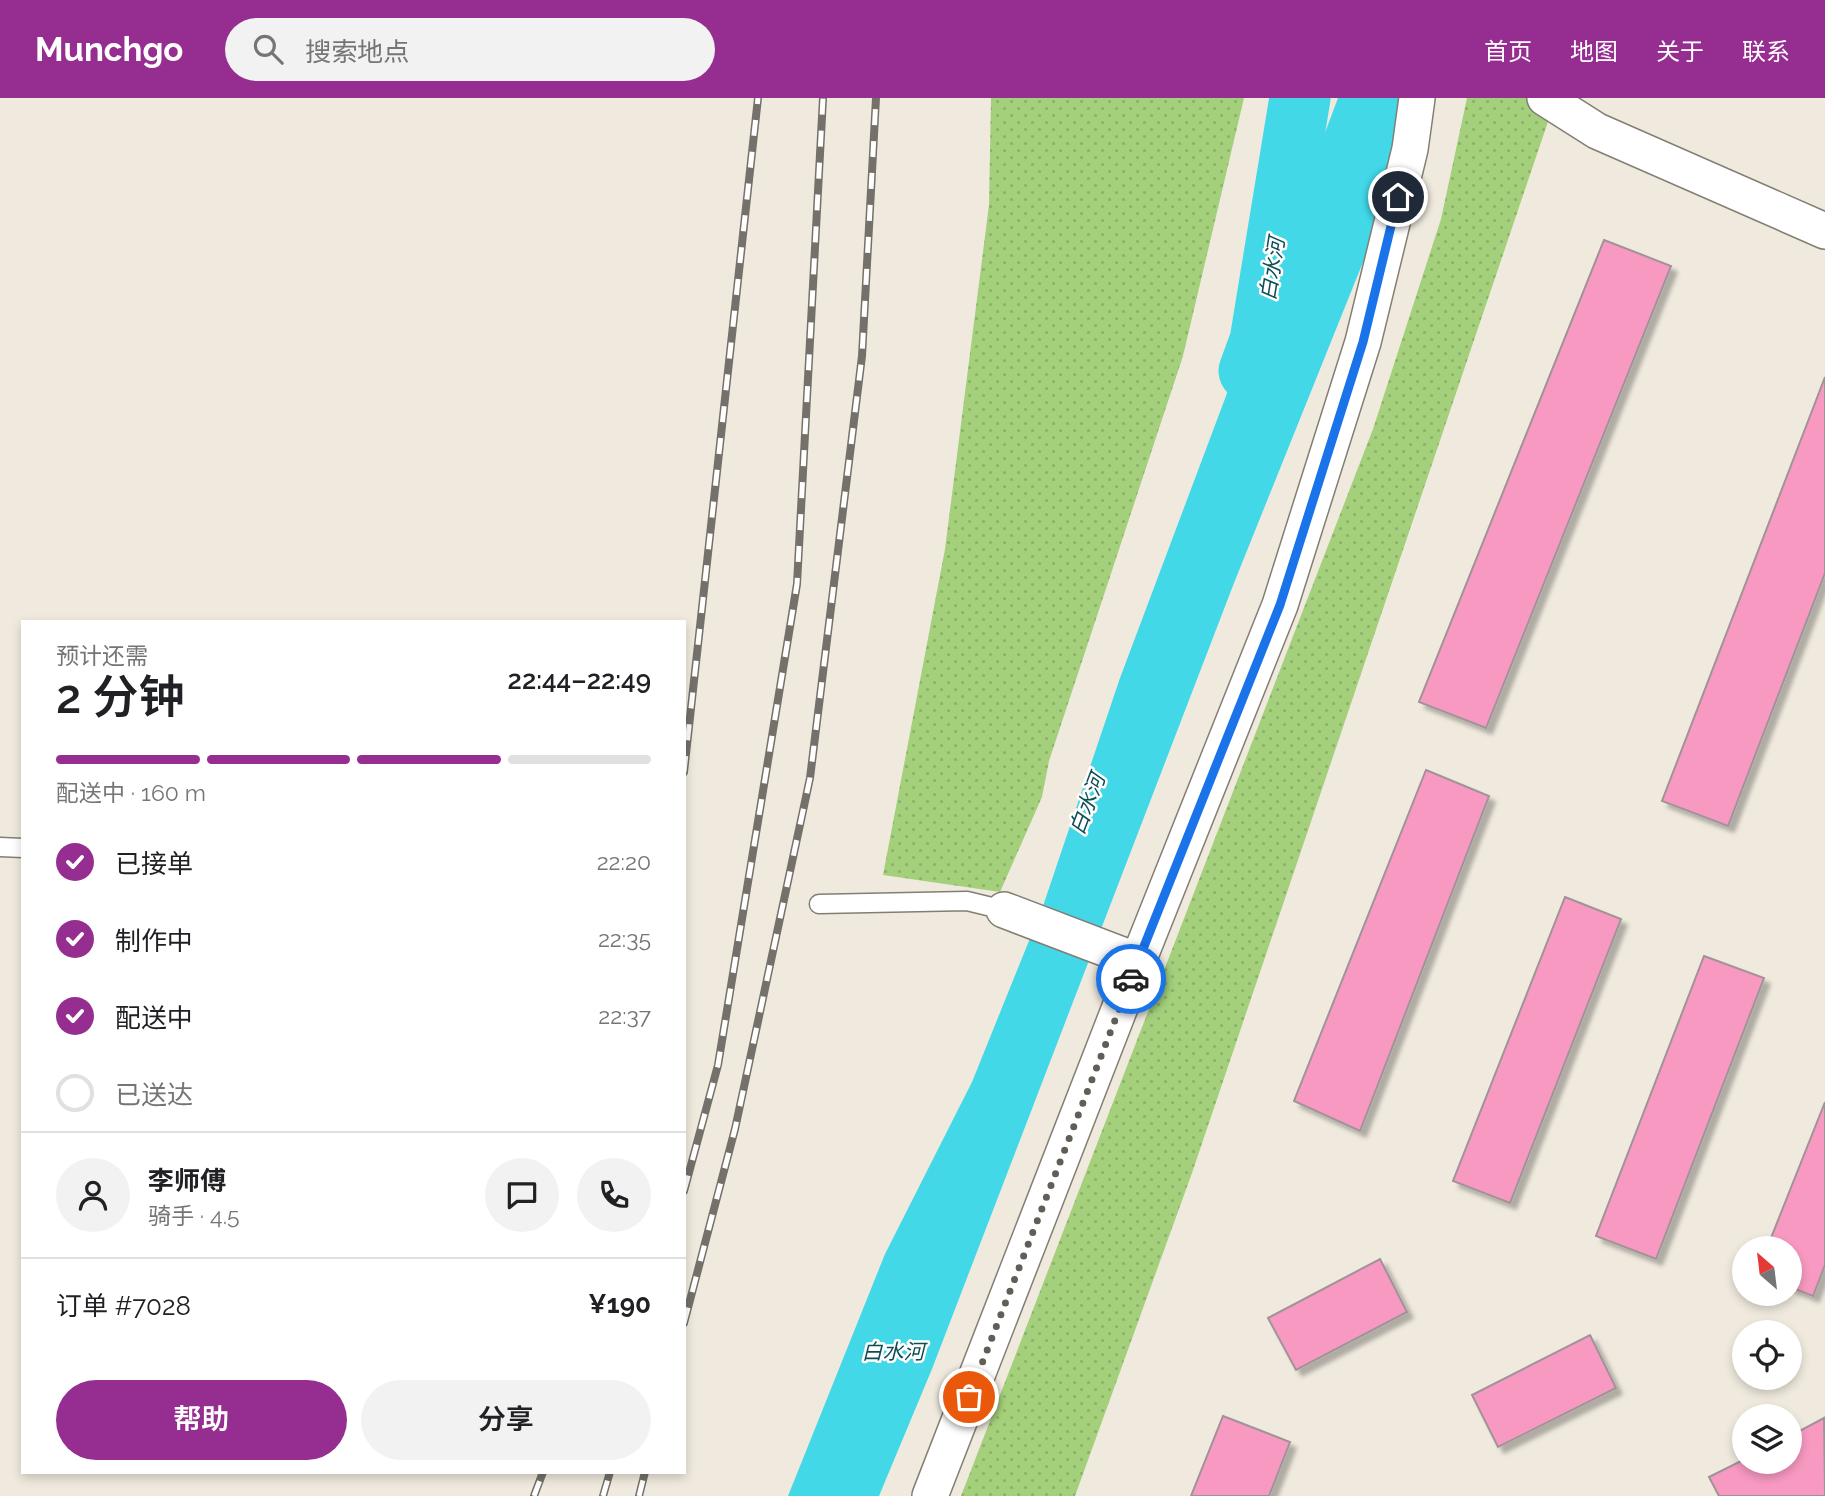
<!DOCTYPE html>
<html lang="zh">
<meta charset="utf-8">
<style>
body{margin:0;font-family:Raleway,"Noto Sans SC",sans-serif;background:#f2f2f2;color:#202124;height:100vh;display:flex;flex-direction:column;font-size:26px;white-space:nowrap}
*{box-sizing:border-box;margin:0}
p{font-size:23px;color:#757577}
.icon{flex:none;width:38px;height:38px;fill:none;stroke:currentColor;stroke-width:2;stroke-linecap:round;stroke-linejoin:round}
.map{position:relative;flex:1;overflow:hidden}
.drawer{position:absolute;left:21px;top:522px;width:665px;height:854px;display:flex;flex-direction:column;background:#fff;border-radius:0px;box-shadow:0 4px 10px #0003}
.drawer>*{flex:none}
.needle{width:46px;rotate:332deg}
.fabs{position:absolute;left:1732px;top:1138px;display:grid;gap:14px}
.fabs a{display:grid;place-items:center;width:70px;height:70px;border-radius:50%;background:#fff;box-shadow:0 4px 10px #0003;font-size:35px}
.pin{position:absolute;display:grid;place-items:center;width:60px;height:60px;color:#fff;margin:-30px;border:4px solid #fff;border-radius:50%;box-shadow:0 2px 7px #0007}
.courier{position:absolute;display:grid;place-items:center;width:70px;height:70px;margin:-35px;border:5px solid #1a73e8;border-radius:50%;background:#fff;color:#222;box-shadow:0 2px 9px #0007}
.head em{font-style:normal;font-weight:600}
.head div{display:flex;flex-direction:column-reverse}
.head{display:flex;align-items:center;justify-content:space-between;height:119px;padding:0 35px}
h1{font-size:46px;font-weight:600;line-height:52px}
.bar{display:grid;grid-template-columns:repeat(4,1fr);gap:10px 7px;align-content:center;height:84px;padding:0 35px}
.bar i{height:9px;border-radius:5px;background:#e0e0e0}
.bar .active{background:#962d91}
.bar p{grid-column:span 4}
.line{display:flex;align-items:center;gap:18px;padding:0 35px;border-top:2px solid #e0e0e0}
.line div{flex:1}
.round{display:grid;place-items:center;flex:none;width:74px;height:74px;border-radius:37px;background:#f2f2f2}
ol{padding:0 35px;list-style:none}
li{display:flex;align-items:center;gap:21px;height:77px}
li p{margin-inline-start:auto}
li .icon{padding:7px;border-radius:50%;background:#962d91;color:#fff;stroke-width:4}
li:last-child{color:#757577}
li i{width:38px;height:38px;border:4px solid #e0e0e0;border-radius:50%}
.action{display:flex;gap:14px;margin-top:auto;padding:14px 35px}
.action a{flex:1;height:80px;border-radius:42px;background:#962d91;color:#fff;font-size:28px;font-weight:600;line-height:80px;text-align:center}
.action a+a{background:#f2f2f2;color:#202124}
header{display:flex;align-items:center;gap:42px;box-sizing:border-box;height:98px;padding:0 35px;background:#962d91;color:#fff}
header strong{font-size:33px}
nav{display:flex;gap:38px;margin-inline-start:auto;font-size:24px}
.search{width:490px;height:63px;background:#f2f2f2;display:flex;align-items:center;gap:18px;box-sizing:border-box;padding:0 24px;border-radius:38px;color:#757577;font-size:26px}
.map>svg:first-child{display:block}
.park{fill:url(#park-dots)}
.water{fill:#42d8e8}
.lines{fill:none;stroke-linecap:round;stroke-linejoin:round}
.river{stroke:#42d8e8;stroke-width:61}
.building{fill:#f899c2;stroke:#a09398;stroke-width:2;filter:url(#shadow)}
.service-casing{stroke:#837e73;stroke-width:21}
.minor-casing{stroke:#837e73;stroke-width:38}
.service{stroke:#fff;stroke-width:18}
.minor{stroke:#fff;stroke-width:35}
.rail-casing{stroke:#75716a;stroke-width:8}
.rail{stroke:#fff;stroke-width:5;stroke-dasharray:16;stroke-linecap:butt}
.done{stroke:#625e57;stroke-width:7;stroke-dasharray:0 12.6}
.route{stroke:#1a73e8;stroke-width:9}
.labels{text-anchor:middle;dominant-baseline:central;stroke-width:5;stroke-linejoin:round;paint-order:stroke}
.water-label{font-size:21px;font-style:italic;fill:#0d4e54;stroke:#fff}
</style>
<header>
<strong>Munchgo</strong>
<div class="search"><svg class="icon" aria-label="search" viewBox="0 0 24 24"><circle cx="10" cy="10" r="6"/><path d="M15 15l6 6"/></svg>搜索地点</div>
<nav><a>首页</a><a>地图</a><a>关于</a><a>联系</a></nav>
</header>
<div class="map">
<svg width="1825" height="1398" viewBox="0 0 1825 1398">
<defs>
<pattern id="park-dots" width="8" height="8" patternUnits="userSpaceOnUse" patternTransform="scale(1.75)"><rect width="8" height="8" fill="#a4d07c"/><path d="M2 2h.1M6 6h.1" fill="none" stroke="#8cb26a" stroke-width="1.8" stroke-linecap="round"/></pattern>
<filter id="shadow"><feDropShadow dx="6" dy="6" stdDeviation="2" flood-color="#0004"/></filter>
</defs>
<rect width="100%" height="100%" fill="#f0eade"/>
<path class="park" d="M 991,0 L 1244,0 L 1183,258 L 1049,663 L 1042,699 L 1000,794 L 883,777 L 945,451 L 989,107 Z
M 1467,0 L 1556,0 L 1192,1075 L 1075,1398 L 961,1398 L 1373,331 L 1441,121 Z"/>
<path class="water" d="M 1338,0 L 1429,0 L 1234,485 L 932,1271 L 879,1398 L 788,1398 L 885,1156 L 972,984 L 1043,808 L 1120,580 Z"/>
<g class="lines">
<path class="river" d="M 1249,273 L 1260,243 L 1300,0"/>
</g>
<path class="building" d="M 1604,142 L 1671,168 L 1486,630 L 1419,604 Z
M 1825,279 L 1825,475 L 1728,728 L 1662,703 Z
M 1426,672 L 1489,698 L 1360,1033 L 1294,1003 Z
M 1565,799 L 1621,821 L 1510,1105 L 1453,1083 Z
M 1704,858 L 1764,880 L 1656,1161 L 1596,1138 Z
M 1825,1004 L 1825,1167 L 1813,1198 L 1790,1189 L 1790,1150 L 1767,1150 Z
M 1380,1161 L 1407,1214 L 1296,1272 L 1268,1220 Z
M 1590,1237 L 1616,1290 L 1498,1349 L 1472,1297 Z
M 1223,1318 L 1290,1344 L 1269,1398 L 1191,1398 Z
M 1824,1320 L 1825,1398 L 1719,1398 L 1709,1379 L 1745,1361 L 1790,1363 L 1790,1338 Z"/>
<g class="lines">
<defs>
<path id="service" d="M 0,749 L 23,750
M 819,806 L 967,803 L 1004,812"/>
<path id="minor" d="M 1545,0 L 1597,33 L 1825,133
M 1138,863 L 1280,507 L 1363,244 L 1410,51 L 1417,0
M 930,1398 L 1138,863 L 1004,812"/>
</defs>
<use href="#service" class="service-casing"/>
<use href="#minor" class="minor-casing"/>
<use href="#service" class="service"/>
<use href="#minor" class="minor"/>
<defs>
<path id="rail" d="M 684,674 L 758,0
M 684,1093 L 718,967 L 797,486 L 823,0
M 684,1225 L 735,1031 L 810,680 L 862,258 L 876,0
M 534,1398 L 543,1374
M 603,1398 L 610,1374
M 639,1398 L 645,1374"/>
</defs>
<use href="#rail" class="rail-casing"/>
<use href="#rail" class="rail"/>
</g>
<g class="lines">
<path class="done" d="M 969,1299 L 1131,881"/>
<path class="route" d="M 1131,881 L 1280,507 L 1363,244 L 1398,99"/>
</g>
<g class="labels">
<g class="water-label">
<text transform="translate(1272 171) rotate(-81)">白水河</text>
<text transform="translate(1087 706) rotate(-69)">白水河</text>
<text x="893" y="1253">白水河</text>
</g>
</g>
</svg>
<div class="fabs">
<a><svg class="needle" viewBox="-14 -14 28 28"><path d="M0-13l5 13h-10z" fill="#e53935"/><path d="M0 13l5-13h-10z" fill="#757577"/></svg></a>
<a><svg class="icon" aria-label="locate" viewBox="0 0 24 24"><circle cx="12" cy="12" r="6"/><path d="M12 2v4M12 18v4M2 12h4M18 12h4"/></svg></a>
<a><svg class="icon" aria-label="layers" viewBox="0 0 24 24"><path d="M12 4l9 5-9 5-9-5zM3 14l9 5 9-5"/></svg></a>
</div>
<div class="pin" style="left:969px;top:1299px;background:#ea580c"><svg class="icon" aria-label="bag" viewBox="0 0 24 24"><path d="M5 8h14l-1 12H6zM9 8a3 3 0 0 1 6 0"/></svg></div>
<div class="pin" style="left:1398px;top:99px;background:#1f2937"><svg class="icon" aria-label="home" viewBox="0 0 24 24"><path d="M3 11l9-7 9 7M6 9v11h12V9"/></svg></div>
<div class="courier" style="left:1131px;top:881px"><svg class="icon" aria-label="car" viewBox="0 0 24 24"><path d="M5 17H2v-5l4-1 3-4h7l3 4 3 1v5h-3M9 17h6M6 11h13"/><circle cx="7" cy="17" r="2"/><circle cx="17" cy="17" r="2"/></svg></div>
<section class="drawer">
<div class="head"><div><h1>2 分钟</h1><p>预计还需</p></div><em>22:44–22:49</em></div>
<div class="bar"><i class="active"></i><i class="active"></i><i class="active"></i><i></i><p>配送中 · 160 m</p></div>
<ol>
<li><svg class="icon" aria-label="check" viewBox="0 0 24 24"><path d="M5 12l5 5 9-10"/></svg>已接单<p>22:20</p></li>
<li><svg class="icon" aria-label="check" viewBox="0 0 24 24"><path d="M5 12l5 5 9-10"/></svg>制作中<p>22:35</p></li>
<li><svg class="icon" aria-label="check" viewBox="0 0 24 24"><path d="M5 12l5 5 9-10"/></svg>配送中<p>22:37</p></li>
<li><i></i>已送达</li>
</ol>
<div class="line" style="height:126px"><a class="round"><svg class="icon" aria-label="person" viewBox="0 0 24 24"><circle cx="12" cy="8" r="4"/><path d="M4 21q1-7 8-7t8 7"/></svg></a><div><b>李师傅</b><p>骑手 · 4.5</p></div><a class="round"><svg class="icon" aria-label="chat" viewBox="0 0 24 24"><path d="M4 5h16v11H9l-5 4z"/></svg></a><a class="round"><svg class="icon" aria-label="phone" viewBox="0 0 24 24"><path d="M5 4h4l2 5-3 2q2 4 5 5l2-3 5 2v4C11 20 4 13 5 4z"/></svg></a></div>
<div class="line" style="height:91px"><div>订单 #7028</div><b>¥190</b></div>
<div class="action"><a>帮助</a><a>分享</a></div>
</section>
</div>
